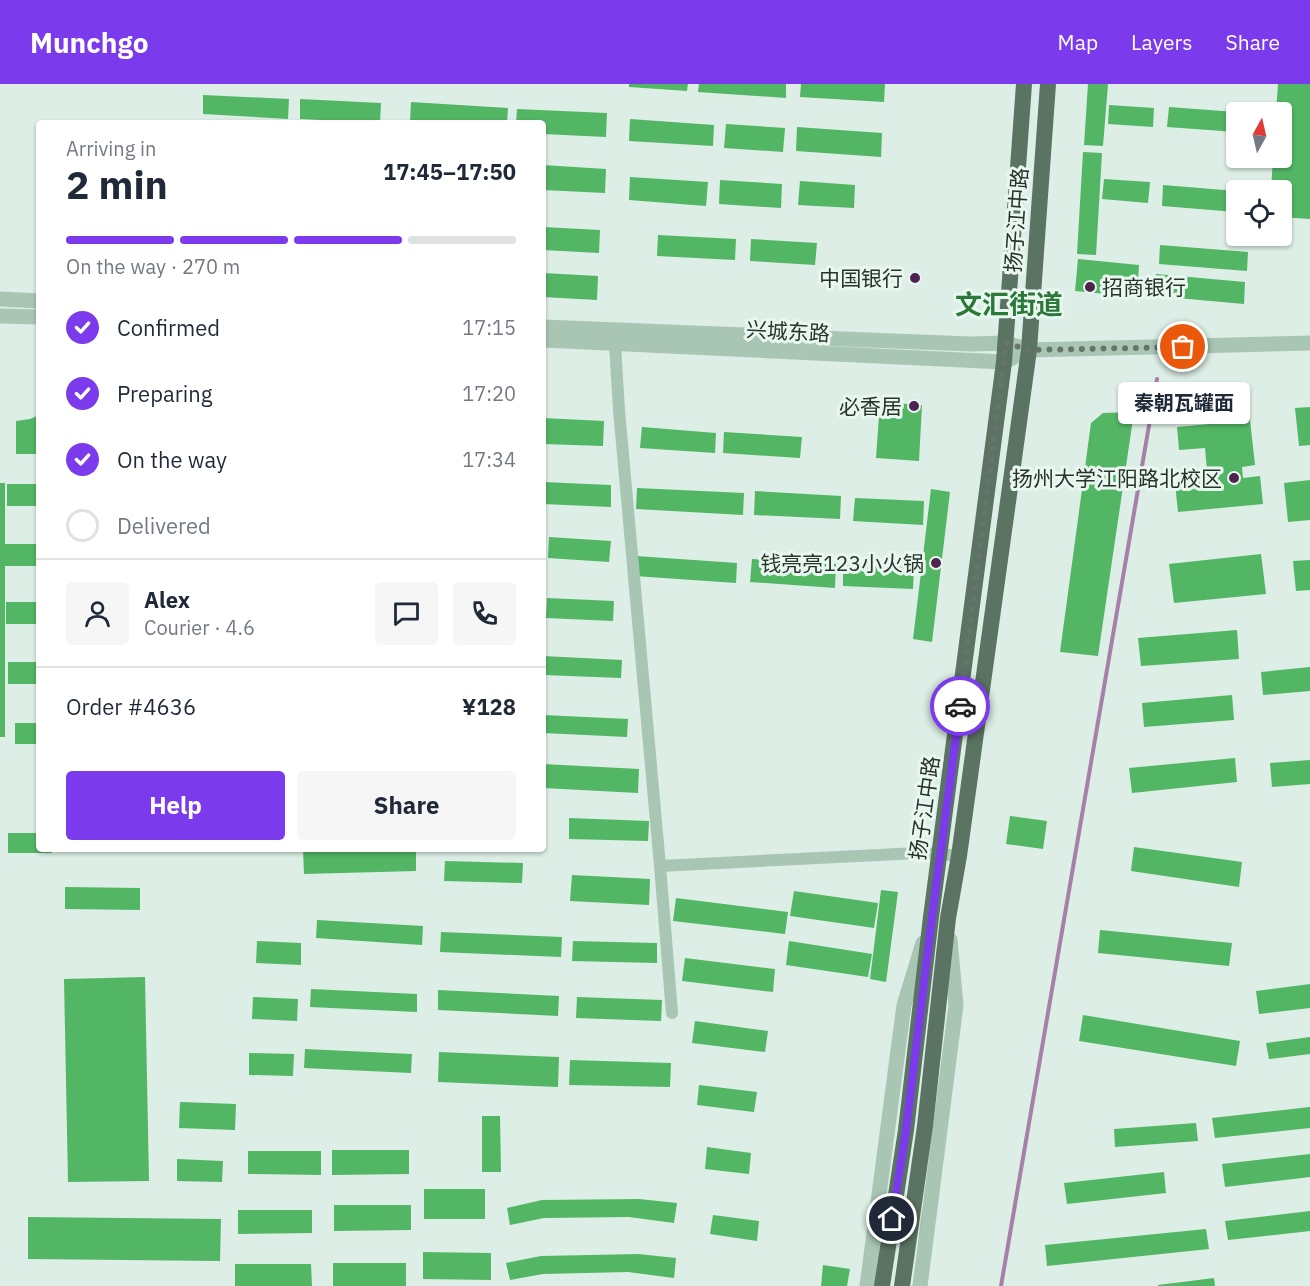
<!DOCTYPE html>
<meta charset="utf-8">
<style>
body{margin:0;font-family:"IBM Plex Sans","Noto Sans SC",sans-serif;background:#f6f6f7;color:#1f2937;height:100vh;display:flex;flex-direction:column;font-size:22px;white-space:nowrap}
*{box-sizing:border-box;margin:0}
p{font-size:20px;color:#747a83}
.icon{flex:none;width:33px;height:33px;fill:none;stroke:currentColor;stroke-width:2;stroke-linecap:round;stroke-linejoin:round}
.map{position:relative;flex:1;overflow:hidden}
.side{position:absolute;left:36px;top:36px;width:510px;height:732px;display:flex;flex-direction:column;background:#fff;border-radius:6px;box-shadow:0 2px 4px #0004}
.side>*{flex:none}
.needle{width:39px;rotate:8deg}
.controls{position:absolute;left:1226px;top:18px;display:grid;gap:12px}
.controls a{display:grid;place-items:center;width:66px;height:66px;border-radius:6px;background:#fff;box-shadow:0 2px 4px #0004;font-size:30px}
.pin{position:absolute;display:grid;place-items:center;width:51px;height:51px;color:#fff;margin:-26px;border:3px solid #fff;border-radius:50%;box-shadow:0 2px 6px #0007}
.courier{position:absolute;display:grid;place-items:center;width:60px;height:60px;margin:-30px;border:4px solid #7c3aed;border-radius:50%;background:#fff;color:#222;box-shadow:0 2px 8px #0007}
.bubble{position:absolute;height:42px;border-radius:6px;background:#fff;box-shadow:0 2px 4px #0004;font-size:20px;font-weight:700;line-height:42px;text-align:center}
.headline em{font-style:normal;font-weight:700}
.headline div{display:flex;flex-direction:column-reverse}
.headline{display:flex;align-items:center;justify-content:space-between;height:102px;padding:0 30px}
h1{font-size:39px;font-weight:700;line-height:45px}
.bar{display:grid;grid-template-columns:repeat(4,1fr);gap:9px 6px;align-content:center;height:72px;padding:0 30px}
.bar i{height:8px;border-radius:4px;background:#e0e1e3}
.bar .current{background:#7c3aed}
.bar p{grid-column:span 4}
.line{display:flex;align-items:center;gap:15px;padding:0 30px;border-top:2px solid #e0e1e3}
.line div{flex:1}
.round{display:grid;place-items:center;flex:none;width:63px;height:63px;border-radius:6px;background:#f6f6f7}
ol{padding:0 30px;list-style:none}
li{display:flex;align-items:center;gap:18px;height:66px}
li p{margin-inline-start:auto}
li .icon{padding:6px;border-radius:50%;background:#7c3aed;color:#fff;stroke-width:4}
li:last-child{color:#747a83}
li i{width:33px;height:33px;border:3px solid #e0e1e3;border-radius:50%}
.button{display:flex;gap:12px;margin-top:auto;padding:12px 30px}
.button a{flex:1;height:69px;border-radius:6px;background:#7c3aed;color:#fff;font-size:24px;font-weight:700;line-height:69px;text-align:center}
.button a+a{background:#f6f6f7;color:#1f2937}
header{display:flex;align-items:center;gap:36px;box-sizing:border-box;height:84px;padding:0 30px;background:#7c3aed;color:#fff}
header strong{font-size:28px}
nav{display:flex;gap:33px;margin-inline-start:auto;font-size:21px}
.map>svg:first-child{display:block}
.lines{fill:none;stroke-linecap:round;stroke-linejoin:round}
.stream{stroke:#a77fa8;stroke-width:4}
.building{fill:#52b664}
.minor{stroke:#a9c5b4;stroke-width:12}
.tertiary{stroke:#a9c5b4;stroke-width:15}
.primary{stroke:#5b7362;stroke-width:16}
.done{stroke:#67746c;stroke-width:6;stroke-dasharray:0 10.8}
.route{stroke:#7c3aed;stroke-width:8}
.poi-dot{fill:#4f234f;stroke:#e8f7ef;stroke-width:2}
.labels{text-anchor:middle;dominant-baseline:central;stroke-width:6;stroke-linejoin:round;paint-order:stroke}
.street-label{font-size:21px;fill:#28332b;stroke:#e8f7ef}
.poi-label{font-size:21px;fill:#28332b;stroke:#e8f7ef;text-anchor:end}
.district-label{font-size:27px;font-weight:bold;fill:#2b7839;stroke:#e8f7ef}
</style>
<header>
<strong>Munchgo</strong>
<nav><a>Map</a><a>Layers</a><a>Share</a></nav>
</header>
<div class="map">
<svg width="1310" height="1202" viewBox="0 0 1310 1202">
<rect width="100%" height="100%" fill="#dceee5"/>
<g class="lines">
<path class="stream" d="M 1001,1202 L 1157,295"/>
</g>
<path class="building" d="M 629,0 L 688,0 L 687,7 L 629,3 Z
M 699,0 L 786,0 L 786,14 L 698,8 Z
M 801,0 L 885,0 L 884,18 L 800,13 Z
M 1088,0 L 1108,0 L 1103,62 L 1084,61 Z
M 1278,0 L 1310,0 L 1310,135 L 1281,133 L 1281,106 L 1271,106 L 1273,74 L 1281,74 L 1281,28 L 1276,28 Z
M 203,11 L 289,15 L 288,35 L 203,30 Z
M 300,15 L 381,19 L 380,39 L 300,35 Z
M 411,18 L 508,24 L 507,39 L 410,39 Z
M 1109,21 L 1154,24 L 1153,43 L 1108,40 Z
M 1169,23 L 1236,28 L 1236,48 L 1167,43 Z
M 517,25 L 607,29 L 606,53 L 543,50 L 543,39 L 516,39 Z
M 630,35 L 714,41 L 713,62 L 629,57 Z
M 726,40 L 785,44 L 783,68 L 724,64 Z
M 797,43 L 882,49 L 881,73 L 796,67 Z
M 1083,68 L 1102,69 L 1096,171 L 1077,170 Z
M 543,81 L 606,85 L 605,109 L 543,106 Z
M 630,93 L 708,98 L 706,122 L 629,116 Z
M 1104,95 L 1150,98 L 1148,119 L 1102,115 Z
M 720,96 L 782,100 L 781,124 L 719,120 Z
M 800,97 L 855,101 L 854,124 L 798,121 Z
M 1163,101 L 1236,107 L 1236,128 L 1162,122 Z
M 543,143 L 600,146 L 599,169 L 543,166 Z
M 658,151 L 736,155 L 735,176 L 657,172 Z
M 751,155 L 817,159 L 815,181 L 750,177 Z
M 1160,161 L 1248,168 L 1247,187 L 1159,180 Z
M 1078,175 L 1139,181 L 1137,213 L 1075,207 Z
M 543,189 L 598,192 L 597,216 L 543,213 Z
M 1156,190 L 1245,198 L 1244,220 L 1155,212 Z
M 880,318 L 922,321 L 919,377 L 876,374 Z
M 1310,323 L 1310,361 L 1299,362 L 1295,324 Z
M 1249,327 L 1255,381 L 1242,383 L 1243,394 L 1260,392 L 1263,420 L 1178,428 L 1175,400 L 1208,397 L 1205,364 L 1179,366 L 1177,343 L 1242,337 L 1241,328 Z
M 1134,328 L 1098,572 L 1060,568 L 1091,339 L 1103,329 Z
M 39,331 L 39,370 L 16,370 L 16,337 L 30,335 Z
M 543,334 L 604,337 L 603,362 L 543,360 Z
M 642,343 L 716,349 L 715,369 L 640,364 Z
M 724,348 L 802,353 L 800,374 L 723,369 Z
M 1310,396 L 1310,436 L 1288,438 L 1284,399 Z
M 543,398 L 611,401 L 611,423 L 543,420 Z
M 0,399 L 5,399 L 5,460 L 39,460 L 39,482 L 5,482 L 5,653 L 0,653 Z
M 7,400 L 39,400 L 39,422 L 7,422 Z
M 637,404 L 744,409 L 743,431 L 636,425 Z
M 931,405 L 950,408 L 932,558 L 913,555 Z
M 755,407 L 841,412 L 840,435 L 754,431 Z
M 855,414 L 924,417 L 923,441 L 853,437 Z
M 549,453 L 611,457 L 609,478 L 548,474 Z
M 1261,470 L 1266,510 L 1174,519 L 1169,480 Z
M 636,472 L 737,479 L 736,499 L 635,492 Z
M 752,475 L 836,480 L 835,504 L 750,498 Z
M 1310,476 L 1310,506 L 1296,507 L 1293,477 Z
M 843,481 L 914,483 L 913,505 L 843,502 Z
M 547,514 L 614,517 L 613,537 L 546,534 Z
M 6,518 L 39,518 L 39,540 L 6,540 Z
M 1237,546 L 1239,575 L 1141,582 L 1138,554 Z
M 543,572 L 622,576 L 621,594 L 543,591 Z
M 8,578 L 39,578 L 39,600 L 8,600 Z
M 1310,583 L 1310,607 L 1263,611 L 1261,588 Z
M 1232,611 L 1234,636 L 1144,643 L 1142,619 Z
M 543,631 L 628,635 L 627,653 L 543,649 Z
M 15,639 L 39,639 L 39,660 L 15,660 Z
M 1235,674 L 1237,698 L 1132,709 L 1129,684 Z
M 1310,676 L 1310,700 L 1272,703 L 1270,679 Z
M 543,680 L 639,685 L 638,709 L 543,704 Z
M 1010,732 L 1047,737 L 1043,765 L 1006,760 Z
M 569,734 L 649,737 L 648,757 L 569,755 Z
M 8,749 L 39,749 L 39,765 L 52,765 L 52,769 L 8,769 Z
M 1134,763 L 1242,778 L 1239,803 L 1131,787 Z
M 64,765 L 145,765 L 145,768 L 64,768 Z
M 303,765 L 349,765 L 349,767 L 416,765 L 416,787 L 304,790 Z
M 445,777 L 523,779 L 522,799 L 444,797 Z
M 572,791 L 650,795 L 649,821 L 570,817 Z
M 65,803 L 140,804 L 140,826 L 65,825 Z
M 881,806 L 898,808 L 886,898 L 870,895 Z
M 794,807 L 878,819 L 874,844 L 790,832 Z
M 676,814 L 788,828 L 785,850 L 673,837 Z
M 317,836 L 423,842 L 422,861 L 316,854 Z
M 1100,846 L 1232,859 L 1229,882 L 1098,869 Z
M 441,848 L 562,853 L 561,873 L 440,868 Z
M 257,857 L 301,859 L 301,881 L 256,879 Z
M 573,857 L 657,859 L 657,879 L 572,877 Z
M 789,857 L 872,870 L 868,893 L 786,881 Z
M 685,874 L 775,885 L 773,908 L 682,897 Z
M 145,893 L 149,1097 L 68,1098 L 64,895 Z
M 1310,900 L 1310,924 L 1259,930 L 1256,907 Z
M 311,905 L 417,910 L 417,928 L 310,923 Z
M 438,906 L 559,912 L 558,932 L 438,926 Z
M 253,913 L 298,915 L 297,937 L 252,935 Z
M 577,913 L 662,916 L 661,937 L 576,934 Z
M 1083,931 L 1240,957 L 1236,982 L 1079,957 Z
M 695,937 L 768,947 L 765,968 L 692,959 Z
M 1310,953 L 1310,970 L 1269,975 L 1266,959 Z
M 305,965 L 412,970 L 411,989 L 304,984 Z
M 439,968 L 559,973 L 558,1003 L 438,998 Z
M 249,969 L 294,970 L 293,992 L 249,991 Z
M 570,976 L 671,979 L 670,1003 L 569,1001 Z
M 699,1001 L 757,1008 L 754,1028 L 697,1021 Z
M 180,1018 L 236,1020 L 235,1046 L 179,1044 Z
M 1310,1023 L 1310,1044 L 1215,1054 L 1212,1034 Z
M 482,1032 L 500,1032 L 501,1088 L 482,1088 Z
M 1196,1039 L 1198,1057 L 1115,1063 L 1114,1045 Z
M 707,1063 L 751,1069 L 749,1090 L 705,1085 Z
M 332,1066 L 409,1066 L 409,1090 L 332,1091 Z
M 248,1067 L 321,1067 L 321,1091 L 248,1090 Z
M 1310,1070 L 1310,1093 L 1225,1103 L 1222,1080 Z
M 177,1075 L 223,1077 L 222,1098 L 177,1097 Z
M 1164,1088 L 1166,1109 L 1067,1120 L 1064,1099 Z
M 424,1105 L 485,1105 L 485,1135 L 424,1135 Z
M 639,1115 L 677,1119 L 674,1139 L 629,1133 L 544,1134 L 510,1141 L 507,1124 L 542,1116 Z
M 334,1121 L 411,1121 L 411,1146 L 334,1147 Z
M 238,1126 L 312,1126 L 312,1149 L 238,1150 Z
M 1310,1127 L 1310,1147 L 1228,1156 L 1225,1137 Z
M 713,1131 L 759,1137 L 757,1157 L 710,1150 Z
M 28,1133 L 221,1135 L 220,1177 L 28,1175 Z
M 1206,1145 L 1209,1165 L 1047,1182 L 1045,1161 Z
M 423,1168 L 491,1169 L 491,1196 L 423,1195 Z
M 638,1170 L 676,1174 L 674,1194 L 628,1188 L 543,1190 L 510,1196 L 506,1179 L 541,1172 Z
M 333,1179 L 406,1179 L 406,1202 L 333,1202 Z
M 235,1180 L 311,1180 L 312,1202 L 235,1202 Z
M 823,1181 L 850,1185 L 847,1202 L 821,1202 Z
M 1214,1194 L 1215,1202 L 1158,1202 L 1158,1201 Z"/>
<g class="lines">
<path class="minor" d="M 615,260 L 619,326 L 660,782 L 672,929
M 660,782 L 918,769 L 941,770 L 959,772"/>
<path class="tertiary" d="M 0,215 L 39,217
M 0,232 L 39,233
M 543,243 L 970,260 L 1006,259 L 1029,266 L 1310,259
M 543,256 L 1004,278 L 1029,266
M 867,1202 L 904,921 L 923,859
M 920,1202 L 956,921 L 950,856"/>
<path class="primary" d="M 882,1202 L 906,1046 L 931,833 L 1004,278 L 1024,0
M 902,1202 L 925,1042 L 948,834 L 959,772 L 1029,266 L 1048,0"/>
</g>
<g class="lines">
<path class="done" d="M 960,622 L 1006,259 L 1029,266 L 1183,263"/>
<path class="route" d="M 892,1135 L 906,1046 L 932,833 L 960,622"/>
</g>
<g class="poi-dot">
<circle cx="915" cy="194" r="6"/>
<circle cx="1090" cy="203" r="6"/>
<circle cx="914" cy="322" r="6"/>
<circle cx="1234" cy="394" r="6"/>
<circle cx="936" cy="479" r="6"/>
</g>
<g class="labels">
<g class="street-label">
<text transform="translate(1016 136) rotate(-86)">扬子江中路</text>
<text transform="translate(788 247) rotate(3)">兴城东路</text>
<text transform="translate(924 724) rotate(-82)">扬子江中路</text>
</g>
<g class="poi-label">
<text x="903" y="194">中国银行</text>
<text x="1102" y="203" text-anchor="start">招商银行</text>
<text x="902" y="322">必香居</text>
<text x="1222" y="394">扬州大学江阳路北校区</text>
<text x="924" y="479">钱亮亮123小火锅</text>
</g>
<g class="district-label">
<text x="1009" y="219">文汇街道</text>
</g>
</g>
</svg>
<div class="controls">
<a><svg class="needle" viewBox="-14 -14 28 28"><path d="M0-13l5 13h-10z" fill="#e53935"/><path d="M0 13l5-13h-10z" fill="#747a83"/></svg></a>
<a><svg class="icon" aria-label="locate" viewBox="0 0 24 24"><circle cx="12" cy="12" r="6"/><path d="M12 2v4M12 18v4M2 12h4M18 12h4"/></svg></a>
</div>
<div class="pin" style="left:1183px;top:263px;background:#ea580c"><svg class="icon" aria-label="bag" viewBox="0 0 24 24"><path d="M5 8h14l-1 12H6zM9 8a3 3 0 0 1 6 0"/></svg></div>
<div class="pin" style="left:892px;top:1135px;background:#1f2937"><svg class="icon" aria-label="home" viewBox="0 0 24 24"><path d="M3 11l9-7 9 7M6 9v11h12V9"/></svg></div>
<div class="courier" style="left:960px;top:622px"><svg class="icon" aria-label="car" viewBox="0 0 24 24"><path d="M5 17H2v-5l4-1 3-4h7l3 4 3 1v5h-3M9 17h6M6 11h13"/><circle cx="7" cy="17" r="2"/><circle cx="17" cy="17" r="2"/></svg></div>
<div class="bubble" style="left:1118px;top:298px;width:132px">秦朝瓦罐面</div>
<section class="side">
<div class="headline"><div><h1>2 min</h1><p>Arriving in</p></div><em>17:45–17:50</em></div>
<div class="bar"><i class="current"></i><i class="current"></i><i class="current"></i><i></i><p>On the way · 270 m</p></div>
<ol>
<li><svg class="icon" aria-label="check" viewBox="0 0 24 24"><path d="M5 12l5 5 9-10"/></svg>Confirmed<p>17:15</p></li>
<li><svg class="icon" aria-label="check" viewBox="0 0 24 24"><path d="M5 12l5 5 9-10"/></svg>Preparing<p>17:20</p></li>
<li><svg class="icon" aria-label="check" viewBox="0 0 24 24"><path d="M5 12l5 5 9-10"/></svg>On the way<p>17:34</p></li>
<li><i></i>Delivered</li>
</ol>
<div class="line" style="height:108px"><a class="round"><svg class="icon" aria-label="person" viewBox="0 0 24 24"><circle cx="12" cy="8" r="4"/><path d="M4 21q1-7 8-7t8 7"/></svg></a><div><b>Alex</b><p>Courier · 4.6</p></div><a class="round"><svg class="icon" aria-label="chat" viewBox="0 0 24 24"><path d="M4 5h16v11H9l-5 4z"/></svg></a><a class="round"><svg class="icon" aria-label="phone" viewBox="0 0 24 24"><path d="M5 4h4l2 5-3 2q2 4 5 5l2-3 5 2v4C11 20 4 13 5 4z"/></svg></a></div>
<div class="line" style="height:78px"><div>Order #4636</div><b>¥128</b></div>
<div class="button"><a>Help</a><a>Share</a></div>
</section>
</div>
